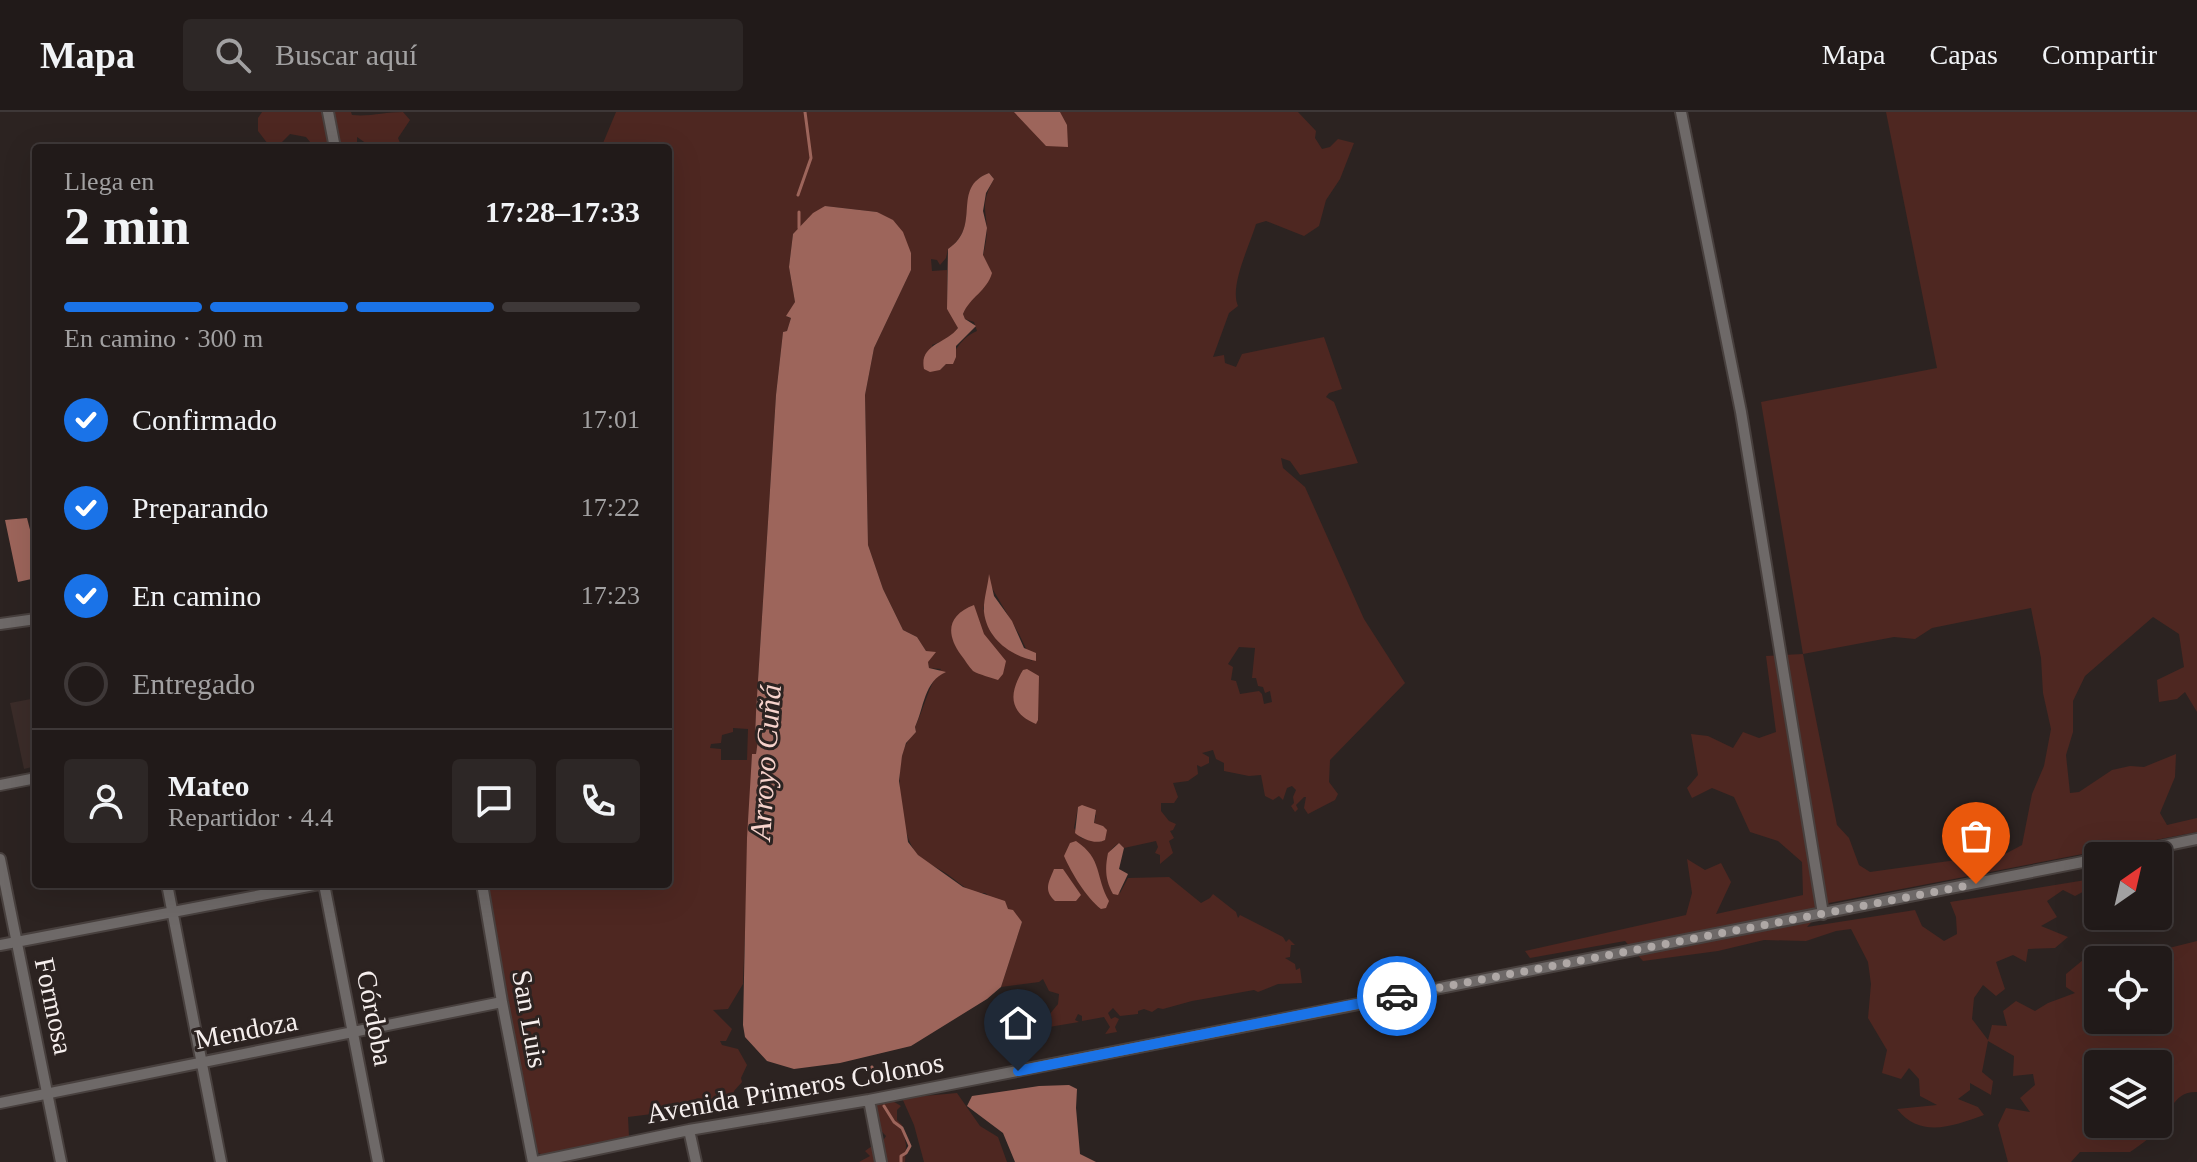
<!DOCTYPE html>
<html lang="es">
<meta charset="utf-8">
<style>
body{margin:0;font-family:"Times New Roman",serif;background:#2d2726;color:#f1f3f6;height:100vh;display:flex;flex-direction:column;font-size:30px;white-space:nowrap}
*{box-sizing:border-box;margin:0}
p{font-size:26px;color:#a2a1a2}
.icon{flex:none;width:44px;height:44px;fill:none;stroke:currentColor;stroke-width:2;stroke-linecap:round;stroke-linejoin:round}
.map{position:relative;flex:1;overflow:hidden}
.side{position:absolute;left:32px;top:32px;width:640px;height:744px;display:flex;flex-direction:column;background:#211a19;border-radius:8px;box-shadow:0 8px 32px #0002,0 0 0 2px #3e3838}
.side>*{flex:none}
.needle{width:52px;rotate:34deg}
.controls{position:absolute;left:2084px;top:730px;display:grid;gap:16px}
.controls a{display:grid;place-items:center;width:88px;height:88px;border-radius:8px;background:#211a19;box-shadow:0 8px 32px #0002,0 0 0 2px #3e3838;font-size:40px}
.pin{position:absolute;display:grid;place-items:center;width:68px;height:68px;color:#fff;margin:-82px -34px;border-radius:50% 50% 50% 0;rotate:-45deg;box-shadow:0 0 8px #0007}
.pin .icon{rotate:45deg}
.courier{position:absolute;display:grid;place-items:center;width:80px;height:80px;margin:-40px;border:6px solid #1a73e8;border-radius:50%;background:#fff;color:#222;box-shadow:0 2px 10px #0007}
.headline em{font-style:normal;font-weight:600}
.headline div{display:flex;flex-direction:column-reverse}
.headline{display:flex;align-items:center;justify-content:space-between;height:136px;padding:0 32px}
h1{font-size:52px;font-weight:600;line-height:60px}
.bar{display:grid;grid-template-columns:repeat(4,1fr);gap:12px 8px;align-content:center;height:96px;padding:0 32px}
.bar i{height:10px;border-radius:6px;background:#3e3838}
.bar .selected{background:#1a73e8}
.bar p{grid-column:span 4}
.line{display:flex;align-items:center;gap:20px;padding:0 32px;border-top:2px solid #3e3838}
.line div{flex:1}
.round{display:grid;place-items:center;flex:none;width:84px;height:84px;border-radius:8px;background:#2d2726}
ol{padding:0 32px;list-style:none}
li{display:flex;align-items:center;gap:24px;height:88px}
li p{margin-inline-start:auto}
li .icon{padding:8px;border-radius:50%;background:#1a73e8;color:#fff;stroke-width:4}
li:last-child{color:#a2a1a2}
li i{width:44px;height:44px;border:4px solid #3e3838;border-radius:50%}
header{display:flex;align-items:center;gap:48px;box-sizing:border-box;height:112px;padding:0 40px;background:#211a19;border-bottom:2px solid #3e3838}
header strong{font-size:38px}
nav{display:flex;gap:44px;margin-inline-start:auto;font-size:28px}
.search{width:560px;height:72px;background:#2d2726;display:flex;align-items:center;gap:20px;box-sizing:border-box;padding:0 28px;border-radius:8px;color:#a2a1a2;font-size:30px}
.map>svg:first-child{display:block}
.built{fill:#3b2c29}
.green{fill:#4e2721;fill-rule:evenodd}
.water{fill:#9d655b}
.lines{fill:none;stroke-linecap:round;stroke-linejoin:round}
.stream{stroke:#9d655b;stroke-width:3}
.minor-casing{stroke:#48403e;stroke-width:14}
.minor{stroke:#6e6968;stroke-width:10}
.done{stroke:#afa8a6;stroke-width:8;stroke-dasharray:0 14.4}
.route{stroke:#1a73e8;stroke-width:10}
.labels{text-anchor:middle;dominant-baseline:central;stroke-width:6;stroke-linejoin:round;paint-order:stroke}
.street-label{font-size:28px;fill:#f6efee;stroke:#2c2321}
.water-label{font-size:30px;font-style:italic;fill:#f7d3cc;stroke:#2c2321}
</style>
<header>
<strong>Mapa</strong>
<div class="search"><svg class="icon" aria-label="search" viewBox="0 0 24 24"><circle cx="10" cy="10" r="6"/><path d="M15 15l6 6"/></svg>Buscar aquí</div>
<nav><a>Mapa</a><a>Capas</a><a>Compartir</a></nav>
</header>
<div class="map">
<svg width="2197" height="1050" viewBox="0 0 2197 1050">
<rect width="100%" height="100%" fill="#2c2321"/>
<path class="built" d="M 36,586 L 36,654 L 24,657 L 10,591 Z"/>
<path class="green" d="M 262,0 L 351,0 L 352,3 C 369,5 385,0 403,0 L 410,8 L 398,26 L 402,36 L 373,36 L 357,25 L 357,36 L 315,36 L 306,25 L 290,22 L 282,30 L 271,36 L 258,19 L 258,6 Z
M 616,0 L 1298,0 L 1316,19 L 1315,26 L 1322,37 L 1330,35 L 1338,27 L 1354,31 L 1340,67 L 1326,88 L 1319,114 L 1304,124 L 1266,109 L 1256,112 C 1250,133 1229,174 1238,194 L 1229,201 L 1213,245 L 1224,243 L 1225,251 L 1236,255 L 1242,242 L 1324,225 L 1342,277 L 1329,281 L 1326,285 L 1334,290 L 1358,351 L 1300,363 L 1290,349 L 1281,346 L 1283,356 L 1305,375 L 1364,507 L 1405,571 L 1330,648 L 1329,670 L 1338,682 L 1335,688 L 1308,702 L 1304,696 L 1306,685 L 1304,685 L 1296,693 L 1298,697 L 1295,700 L 1291,694 L 1294,691 L 1293,685 L 1296,678 L 1292,674 L 1287,676 L 1283,688 L 1279,684 L 1273,688 L 1265,684 L 1261,663 L 1249,664 L 1224,659 L 1224,651 L 1216,647 L 1213,638 L 1202,641 L 1209,645 L 1209,651 L 1201,655 L 1197,653 L 1198,662 L 1188,669 L 1173,671 L 1178,685 L 1174,691 L 1161,691 L 1161,699 L 1169,709 L 1176,712 L 1173,718 L 1170,719 L 1174,726 L 1169,729 L 1173,741 L 1160,752 L 1160,743 L 1155,741 L 1158,735 L 1156,729 L 1124,736 L 1119,731 C 1098,744 1112,764 1120,781 L 1128,766 L 1169,765 L 1201,791 L 1210,786 L 1213,782 L 1236,800 L 1238,806 L 1240,803 L 1283,825 L 1286,830 L 1289,827 L 1295,833 L 1291,833 L 1290,845 L 1285,846 L 1295,852 L 1296,858 L 1300,856 L 1302,871 L 1278,872 L 1258,880 L 1254,878 L 1192,889 L 1163,897 L 1158,896 L 1152,900 L 1144,897 L 1138,899 L 1138,902 L 1120,904 L 1113,896 L 1108,901 L 1111,907 L 1115,905 L 1119,907 L 1115,915 L 1117,920 L 1105,922 L 1110,915 L 1104,905 L 1082,909 L 1082,904 L 1078,902 L 1075,908 L 1079,910 L 1043,916 L 1040,906 L 1046,902 L 1049,903 L 1058,892 L 1059,882 L 1049,879 L 1043,867 L 1039,870 L 1001,875 L 1022,810 L 985,781 C 968,781 960,771 947,762 C 937,755 925,751 917,742 C 900,722 896,664 903,640 C 905,632 910,626 916,620 L 915,615 C 925,594 927,577 941,557 L 929,556 L 926,539 L 917,525 L 903,518 L 883,477 L 868,433 L 865,283 L 874,236 L 911,158 L 911,141 L 877,100 L 825,94 L 793,122 L 789,155 L 795,190 L 787,205 L 791,206 L 787,219 L 783,220 L 776,283 L 756,600 L 755,625 L 758,628 L 756,642 L 752,643 L 743,872 L 728,897 L 713,898 L 732,917 L 726,929 L 720,929 L 722,933 L 738,937 L 747,953 L 741,966 L 742,970 L 734,979 L 733,988 L 720,982 L 732,992 L 628,1005 L 629,1025 L 543,1043 L 534,1039 L 487,772 L 668,772 L 668,360 L 670,360 L 668,347 L 668,36 L 601,36 ZM 989,61 L 994,67 C 977,97 990,101 986,129 C 982,153 973,180 963,202 L 965,207 L 974,210 L 977,219 C 956,228 955,245 940,258 L 932,233 L 950,226 L 958,216 L 957,210 L 947,197 L 947,158 L 932,159 L 931,147 L 937,148 L 940,153 L 946,146 L 948,137 C 982,115 952,75 989,61 ZM 992,476 L 1019,522 L 1032,549 L 1019,542 L 983,497 L 987,482 ZM 1239,535 L 1255,536 L 1252,566 L 1256,566 L 1258,574 L 1263,575 L 1265,581 L 1270,579 L 1272,590 L 1264,592 L 1262,582 L 1259,579 L 1240,582 L 1236,569 L 1231,568 L 1233,555 L 1228,552 ZM 733,616 L 748,617 L 747,648 L 721,648 L 721,637 L 710,636 L 711,632 L 721,631 L 722,623 L 733,620 ZM 1078,695 L 1096,703 L 1094,712 L 1103,714 L 1101,730 L 1081,726 L 1074,716 Z
M 1886,0 L 2197,0 L 2197,600 L 2185,580 L 2177,587 L 2159,590 L 2157,568 L 2184,555 L 2179,522 L 2153,505 L 2085,564 L 2073,589 L 2073,620 L 2066,643 L 2070,681 L 2079,680 L 2112,658 L 2130,654 L 2144,655 L 2176,642 L 2175,665 L 2160,701 L 2167,713 L 2197,706 L 2197,720 L 1829,791 L 1807,815 L 1915,798 L 1922,814 L 1944,829 L 1957,822 L 1956,805 L 1950,790 L 2098,766 L 2098,772 L 2075,784 L 2063,778 L 2047,789 L 2057,805 L 2041,814 L 2068,825 L 2055,836 L 2028,837 L 2026,850 L 2013,843 L 1996,850 L 2005,877 L 1996,884 L 1983,873 L 1974,886 L 1972,907 L 1988,928 L 1992,913 L 2007,914 L 2003,899 L 2016,889 L 2035,899 L 2048,891 L 2075,881 L 2066,875 L 2066,862 L 2083,848 L 2098,849 L 2098,857 L 2082,862 L 2086,876 L 2098,873 L 2098,908 L 2158,908 L 2158,848 L 2147,848 L 2163,846 L 2169,836 L 2197,829 L 2197,980 C 2172,979 2170,1004 2156,1019 C 2149,1027 2139,1034 2130,1040 L 2080,1040 L 2071,1050 L 2008,1050 L 1998,1013 L 2006,996 L 2030,1000 L 2020,986 L 2035,973 L 2033,962 L 2013,964 L 2014,944 L 1988,929 L 1982,960 L 1993,969 L 1991,983 L 1970,971 L 1970,978 L 1958,987 L 1978,995 L 1984,1003 C 1953,1014 1921,1027 1897,997 L 1937,993 L 1920,984 L 1919,967 L 1909,956 L 1901,967 L 1882,961 L 1887,938 L 1868,906 L 1871,872 L 1868,850 L 1851,817 L 1836,819 L 1806,829 L 1764,828 L 1718,839 L 1643,849 L 1625,829 L 1530,846 L 1525,839 L 1686,803 L 1692,781 L 1687,747 L 1705,758 L 1721,751 L 1731,770 L 1716,802 L 1803,783 L 1802,750 L 1778,729 L 1750,720 L 1734,685 L 1712,676 L 1692,686 L 1687,676 L 1698,663 L 1691,622 L 1708,624 L 1733,636 L 1743,620 L 1759,626 L 1776,620 L 1766,544 L 1803,542 L 1761,290 L 1937,256 ZM 2031,496 L 2041,546 L 2043,581 L 2051,617 L 2044,654 L 2032,682 L 2022,733 L 2007,741 L 1870,760 L 1859,753 L 1849,726 L 1837,713 L 1803,542 L 1894,525 L 1915,527 L 1932,516 ZM 2098,952 L 2158,952 L 2158,1012 L 2098,1012 Z
M 957,981 L 980,1014 L 998,1025 L 1007,1050 L 924,1050 L 914,1013 L 902,986 Z
M 878,986 L 891,988 L 901,994 L 897,998 L 897,1008 L 902,1013 L 906,1033 L 905,1050 L 859,1050 L 870,1044 L 865,1039 L 872,1034 L 877,1038 L 886,1024 C 873,1012 876,1002 878,986 Z"/>
<path class="water" d="M 1014,0 L 1060,0 L 1067,13 L 1068,35 L 1046,34 Z
M 989,61 L 994,67 L 986,81 L 983,99 L 987,116 L 983,143 L 992,161 C 987,179 970,185 963,202 L 965,207 L 976,214 L 956,234 L 956,245 L 953,252 L 946,252 L 940,258 L 930,260 L 924,257 C 919,232 946,232 958,216 L 947,197 L 948,137 C 983,114 950,76 989,61 Z
M 825,94 L 877,100 L 893,108 L 903,120 L 911,141 L 911,158 L 874,236 L 865,283 L 868,433 L 883,477 L 903,518 L 917,525 L 926,539 L 936,540 L 928,550 L 929,556 L 946,560 C 924,569 924,596 915,615 L 916,620 L 906,631 L 902,644 L 899,669 L 908,730 L 918,743 L 963,775 L 1005,789 L 1008,797 L 1013,798 L 1022,810 L 1001,875 L 987,887 L 911,934 L 840,951 L 794,957 L 767,949 L 745,925 L 743,913 L 747,726 L 752,642 L 756,642 L 758,628 L 755,625 L 756,600 L 776,283 L 783,220 L 787,219 L 791,206 L 786,204 L 795,190 L 789,155 L 793,122 L 813,101 Z
M 27,406 L 36,441 L 36,466 L 18,470 L 5,408 Z
M 989,462 L 994,484 L 1012,509 L 1024,536 L 1036,541 L 1036,549 C 1011,544 987,527 984,500 C 983,489 988,474 989,462 Z
M 974,493 L 984,522 L 1006,549 L 1003,562 L 998,568 C 990,565 980,563 973,559 C 969,555 965,548 961,543 C 945,521 948,503 974,493 Z
M 1027,557 L 1039,564 L 1038,608 L 1036,612 C 1008,600 1009,581 1023,558 Z
M 1082,693 L 1096,698 L 1094,711 L 1103,714 L 1107,718 L 1105,728 C 1096,733 1082,727 1075,721 L 1078,695 Z
M 1076,729 C 1103,747 1095,765 1109,789 L 1106,796 L 1101,797 C 1086,785 1072,762 1064,744 L 1070,731 Z
M 1119,731 L 1124,736 L 1119,757 L 1128,762 L 1118,783 L 1113,782 C 1105,768 1105,756 1108,741 Z
M 1054,757 L 1063,757 L 1081,783 L 1076,789 L 1055,789 C 1043,778 1049,770 1054,757 Z
M 1069,973 L 1077,977 L 1076,996 L 1080,1042 L 1096,1050 L 1015,1050 L 1003,1021 L 967,994 L 972,984 L 1039,974 Z"/>
<g class="lines">
<path class="stream" d="M 798,83 L 811,46 L 805,0
M 799,100 L 799,116
M 872,955 L 877,970
M 884,994 L 894,1010 L 902,1016 L 910,1034 L 906,1041 L 901,1044 L 901,1050"/>
<defs>
<path id="minor" d="M 328,0 L 335,36
M 1681,0 L 1741,300 L 1823,802
M 0,512 L 36,507
M 0,673 L 36,666
M 2114,744 L 2197,727
M 0,747 L 61,1050
M 167,772 L 221,1050
M 324,772 L 378,1050
M 482,772 L 502,890 L 533,1050
M 0,833 L 319,772
M 869,988 L 881,1050
M 0,991 L 502,890
M 689,1018 L 696,1050
M 536,1050 L 689,1018 L 869,988 L 2098,747"/>
</defs>
<use href="#minor" class="minor-casing"/>
<use href="#minor" class="minor"/>
</g>
<g class="lines">
<path class="done" d="M 1397,884 L 1976,772"/>
<path class="route" d="M 1018,959 L 1397,884"/>
</g>
<g class="labels">
<g class="street-label">
<text transform="translate(54 894) rotate(78)">Formosa</text>
<text transform="translate(375 906) rotate(79)">Córdoba</text>
<text transform="translate(530 907) rotate(80)">San Luis</text>
<text transform="translate(246 918) rotate(-11)">Mendoza</text>
<text transform="translate(795 976) rotate(-10)">Avenida Primeros Colonos</text>
</g>
<g class="water-label">
<text transform="translate(765 650) rotate(-86)">Arroyo Cuñá</text>
</g>
</g>
</svg>
<div class="controls">
<a><svg class="needle" viewBox="-14 -14 28 28"><path d="M0-13l5 13h-10z" fill="#e53935"/><path d="M0 13l5-13h-10z" fill="#a2a1a2"/></svg></a>
<a><svg class="icon" aria-label="locate" viewBox="0 0 24 24"><circle cx="12" cy="12" r="6"/><path d="M12 2v4M12 18v4M2 12h4M18 12h4"/></svg></a>
<a><svg class="icon" aria-label="layers" viewBox="0 0 24 24"><path d="M12 4l9 5-9 5-9-5zM3 14l9 5 9-5"/></svg></a>
</div>
<div class="pin" style="left:1976px;top:772px;background:#ea580c"><svg class="icon" aria-label="bag" viewBox="0 0 24 24"><path d="M5 8h14l-1 12H6zM9 8a3 3 0 0 1 6 0"/></svg></div>
<div class="pin" style="left:1018px;top:959px;background:#1f2937"><svg class="icon" aria-label="home" viewBox="0 0 24 24"><path d="M3 11l9-7 9 7M6 9v11h12V9"/></svg></div>
<div class="courier" style="left:1397px;top:884px"><svg class="icon" aria-label="car" viewBox="0 0 24 24"><path d="M5 17H2v-5l4-1 3-4h7l3 4 3 1v5h-3M9 17h6M6 11h13"/><circle cx="7" cy="17" r="2"/><circle cx="17" cy="17" r="2"/></svg></div>
<section class="side">
<div class="headline"><div><h1>2 min</h1><p>Llega en</p></div><em>17:28–17:33</em></div>
<div class="bar"><i class="selected"></i><i class="selected"></i><i class="selected"></i><i></i><p>En camino · 300 m</p></div>
<ol>
<li><svg class="icon" aria-label="check" viewBox="0 0 24 24"><path d="M5 12l5 5 9-10"/></svg>Confirmado<p>17:01</p></li>
<li><svg class="icon" aria-label="check" viewBox="0 0 24 24"><path d="M5 12l5 5 9-10"/></svg>Preparando<p>17:22</p></li>
<li><svg class="icon" aria-label="check" viewBox="0 0 24 24"><path d="M5 12l5 5 9-10"/></svg>En camino<p>17:23</p></li>
<li><i></i>Entregado</li>
</ol>
<div class="line" style="height:144px"><a class="round"><svg class="icon" aria-label="person" viewBox="0 0 24 24"><circle cx="12" cy="8" r="4"/><path d="M4 21q1-7 8-7t8 7"/></svg></a><div><b>Mateo</b><p>Repartidor · 4.4</p></div><a class="round"><svg class="icon" aria-label="chat" viewBox="0 0 24 24"><path d="M4 5h16v11H9l-5 4z"/></svg></a><a class="round"><svg class="icon" aria-label="phone" viewBox="0 0 24 24"><path d="M5 4h4l2 5-3 2q2 4 5 5l2-3 5 2v4C11 20 4 13 5 4z"/></svg></a></div>
</section>
</div>
